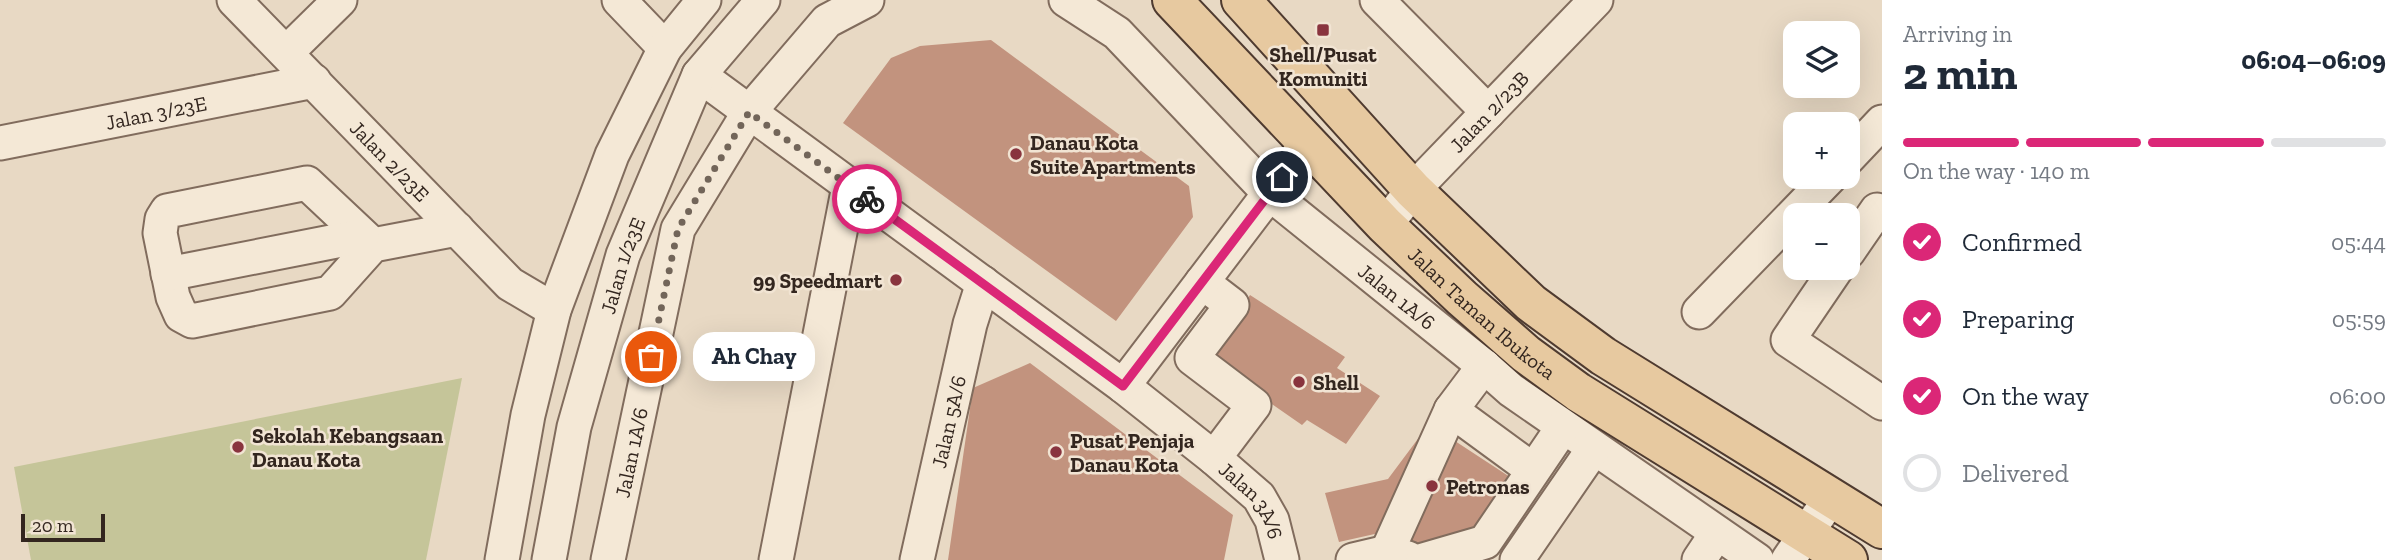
<!DOCTYPE html>
<meta charset="utf-8">
<style>
body{margin:0;font-family:"Zilla Slab",serif;background:#f6f6f7;color:#1f2937;height:100vh;display:flex;flex-direction:column;font-size:26px;white-space:nowrap}
*{box-sizing:border-box;margin:0}
p{font-size:23px;color:#747a83}
.icon{flex:none;width:38px;height:38px;fill:none;stroke:currentColor;stroke-width:2;stroke-linecap:round;stroke-linejoin:round}
.map{position:relative;flex:1;overflow:hidden}
.details{display:flex;flex-direction:column;background:#fff;width:525px}
.details>*{flex:none}
.fabs{position:absolute;left:1783px;top:21px;display:grid;gap:14px}
.fabs a{display:grid;place-items:center;width:77px;height:77px;border-radius:14px;background:#fff;box-shadow:0 7px 28px #0002;font-size:35px}
.scale{position:absolute;left:21px;bottom:18px;width:84px;box-sizing:border-box;padding-left:7px;border:4px solid #33261f;border-top:0;font-size:19px;line-height:24px;white-space:nowrap;color:#33261f;-webkit-text-stroke:5px #f1e4d3;paint-order:stroke}
.pin{position:absolute;display:grid;place-items:center;width:60px;height:60px;color:#fff;margin:-30px;border:4px solid #fff;border-radius:50%;box-shadow:0 2px 7px #0007}
.courier{position:absolute;display:grid;place-items:center;width:70px;height:70px;margin:-35px;border:5px solid #db2777;border-radius:50%;background:#fff;color:#222;box-shadow:0 2px 9px #0007}
.bubble{position:absolute;height:49px;border-radius:21px;background:#fff;box-shadow:0 7px 28px #0002;font-size:23px;font-weight:700;line-height:49px;text-align:center}
.headline em{font-style:normal;font-weight:700}
.headline div{display:flex;flex-direction:column-reverse}
.headline{display:flex;align-items:center;justify-content:space-between;height:119px;padding:0 21px}
h1{font-size:46px;font-weight:700;line-height:52px}
.bar{display:grid;grid-template-columns:repeat(4,1fr);gap:10px 7px;align-content:center;height:84px;padding:0 21px}
.bar i{height:9px;border-radius:5px;background:#e0e1e3}
.bar .on{background:#db2777}
.bar p{grid-column:span 4}
ol{padding:0 21px;list-style:none}
li{display:flex;align-items:center;gap:21px;height:77px}
li p{margin-inline-start:auto}
li .icon{padding:7px;border-radius:50%;background:#db2777;color:#fff;stroke-width:4}
li:last-child{color:#747a83}
li i{width:38px;height:38px;border:4px solid #e0e1e3;border-radius:50%}
main{display:flex;flex:1;min-height:0}
.map>svg:first-child{display:block}
.pitch{fill:#c5c599}
.building{fill:#c2937e}
.lines{fill:none;stroke-linecap:round;stroke-linejoin:round}
.minor-casing{stroke:#816c5d;stroke-width:37}
.major-casing{stroke:#4f3b30;stroke-width:42}
.minor{stroke:#f4e8d6;stroke-width:33}
.major{stroke:#e7c9a0;stroke-width:38}
.done{stroke:#726559;stroke-width:7;stroke-dasharray:0 12.6}
.route{stroke:#db2777;stroke-width:9}
.poi-dot{fill:#89343e;stroke:#f1e4d3;stroke-width:2.5}
.labels{text-anchor:middle;dominant-baseline:central;stroke-width:5;stroke-linejoin:round;paint-order:stroke}
.poi-label{font-size:21px;font-weight:bold;fill:#33261f;stroke:#f1e4d3;text-anchor:start}
.street-label{font-size:21px;fill:#33261f;stroke:#f1e4d3}
</style>
<main>
<div class="map">
<svg width="1882" height="560" viewBox="0 0 1882 560">
<rect width="100%" height="100%" fill="#e8d9c4"/>
<path class="pitch" d="M 462,378 L 426,560 L 31,560 L 14,467 Z"/>
<path class="building" d="M 991,40 L 1189,186 L 1193,217 L 1116,321 L 843,123 L 891,58 L 920,46 Z
M 1250,295 L 1345,357 L 1337,368 L 1380,396 L 1346,444 L 1307,420 L 1302,425 L 1209,360 Z
M 1030,363 L 1233,515 L 1224,560 L 948,560 L 973,388 Z
M 1429,424 L 1513,479 L 1456,560 L 1433,560 L 1388,531 L 1339,542 L 1325,493 L 1388,479 Z"/>
<g class="lines">
<defs>
<g id="minor">
<path id="s1" d="M 234,0 L 510,284 L 554,310"/>
<path d="M 619,0 L 665,48"/>
<path id="s2" d="M 1066,0 L 1117,33 L 1269,193 L 1484,366 L 1511,390 L 1757,560"/>
<path d="M 1377,0 L 1488,112"/>
<path d="M 286,53 L 340,0"/>
<path id="s3" d="M 699,75 L 1123,386 L 1214,458 L 1259,497 L 1272,520 L 1282,560"/>
<path id="s4" d="M 0,143 L 314,81"/>
<path d="M 1848,158 L 1882,122"/>
<path id="s5" d="M 1385,225 L 1413,190 L 1596,0"/>
<path d="M 373,245 L 307,183 L 167,211 L 162,219 L 160,233 L 173,297 L 181,315 L 192,321 L 330,293 L 373,245 L 457,229"/>
<path d="M 1848,252 L 1877,210 L 1882,213"/>
<path d="M 1837,268 L 1788,340 L 1882,403"/>
<path d="M 168,274 L 362,236"/>
<path d="M 1202,282 L 1232,305 L 1192,358 L 1254,405 L 1214,458"/>
<path d="M 1699,312 L 1830,177"/>
<path d="M 1484,366 L 1451,410 L 1533,470"/>
<path d="M 1123,386 L 1307,144"/>
<path d="M 1387,552 L 1451,410"/>
<path d="M 502,560 L 528,415 L 554,310 L 612,155 L 665,48 L 704,0"/>
<path id="s6" d="M 549,560 L 574,427 L 623,255 L 699,75 L 763,0"/>
<path id="s7" d="M 608,560 L 678,229 L 749,112 L 827,21 L 867,0"/>
<path d="M 776,560 L 849,186"/>
<path id="s8" d="M 917,560 L 970,324 L 983,283"/>
<path d="M 1353,560 L 1387,552 L 1408,558"/>
<path d="M 1423,560 L 1485,542 L 1563,427"/>
<path d="M 1517,560 L 1594,448"/>
<path d="M 1699,560 L 1717,533"/>
<path d="M 1788,560 L 1832,496"/>
</g>
<g id="major">
<path id="s9" d="M 1172,0 L 1385,225 L 1462,298 L 1526,354 L 1578,392 L 1848,560"/>
<path d="M 1241,0 L 1413,190 L 1531,303 L 1603,356 L 1882,529"/>
</g>
</defs>
<use href="#minor" class="minor-casing"/>
<use href="#major" class="major-casing"/>
<use href="#minor" class="minor"/>
<use href="#major" class="major"/>
</g>
<g class="lines">
<path class="done" d="M 651,357 L 678,229 L 749,112 L 867,199"/>
<path class="route" d="M 867,199 L 1123,386 L 1282,177"/>
</g>
<g class="poi-dot">
<rect x="1316" y="23" width="14" height="14" rx="3.5"/>
<circle cx="1016" cy="154" r="7"/>
<circle cx="896" cy="280" r="7"/>
<circle cx="1299" cy="382" r="7"/>
<circle cx="238" cy="447" r="7"/>
<circle cx="1056" cy="452" r="7"/>
<circle cx="1432" cy="486" r="7"/>
</g>
<g class="labels">
<g class="poi-label">
<text x="1323" y="54" text-anchor="middle">Shell/Pusat<tspan x="1323" dy="24">Komuniti</tspan></text>
<text x="1030" y="142">Danau Kota<tspan x="1030" dy="24">Suite Apartments</tspan></text>
<text x="882" y="280" text-anchor="end">99 Speedmart</text>
<text x="1313" y="382">Shell</text>
<text x="252" y="435">Sekolah Kebangsaan<tspan x="252" dy="24">Danau Kota</tspan></text>
<text x="1070" y="440">Pusat Penjaja<tspan x="1070" dy="24">Danau Kota</tspan></text>
<text x="1446" y="486">Petronas</text>
</g>
<g class="street-label">
<text stroke="none"><textPath href="#s5" startOffset="154">Jalan 2/23B</textPath></text>
<text stroke="none"><textPath href="#s4" startOffset="159">Jalan 3/23E</textPath></text>
<text stroke="none"><textPath href="#s1" startOffset="224">Jalan 2/23E</textPath></text>
<text stroke="none"><textPath href="#s6" startOffset="304">Jalan 1/23E</textPath></text>
<text stroke="none"><textPath href="#s2" startOffset="446">Jalan 1A/6</textPath></text>
<text stroke="none"><textPath href="#s9" startOffset="441">Jalan Taman Ibukota</textPath></text>
<text stroke="none"><textPath href="#s8" startOffset="142">Jalan 5A/6</textPath></text>
<text stroke="none"><textPath href="#s7" startOffset="110">Jalan 1A/6</textPath></text>
<text stroke="none"><textPath href="#s3" startOffset="700">Jalan 3A/6</textPath></text>
</g>
</g>
</svg>
<div class="fabs">
<a><svg class="icon" aria-label="layers" viewBox="0 0 24 24"><path d="M12 4l9 5-9 5-9-5zM3 14l9 5 9-5"/></svg></a>
<a>+</a>
<a>−</a>
</div>
<div class="scale">20 m</div>
<div class="pin" style="left:651px;top:357px;background:#ea580c"><svg class="icon" aria-label="bag" viewBox="0 0 24 24"><path d="M5 8h14l-1 12H6zM9 8a3 3 0 0 1 6 0"/></svg></div>
<div class="pin" style="left:1282px;top:177px;background:#1f2937"><svg class="icon" aria-label="home" viewBox="0 0 24 24"><path d="M3 11l9-7 9 7M6 9v11h12V9"/></svg></div>
<div class="courier" style="left:867px;top:199px"><svg class="icon" aria-label="bike" viewBox="0 0 24 24"><circle cx="6" cy="16" r="4"/><circle cx="18" cy="16" r="4"/><path d="M6 16l4-8h5l3 8M10 8l3 8H6M13 5h3"/></svg></div>
<div class="bubble" style="left:693px;top:332px;width:122px">Ah Chay</div>
</div>
<section class="details">
<div class="headline"><div><h1>2 min</h1><p>Arriving in</p></div><em>06:04–06:09</em></div>
<div class="bar"><i class="on"></i><i class="on"></i><i class="on"></i><i></i><p>On the way · 140 m</p></div>
<ol>
<li><svg class="icon" aria-label="check" viewBox="0 0 24 24"><path d="M5 12l5 5 9-10"/></svg>Confirmed<p>05:44</p></li>
<li><svg class="icon" aria-label="check" viewBox="0 0 24 24"><path d="M5 12l5 5 9-10"/></svg>Preparing<p>05:59</p></li>
<li><svg class="icon" aria-label="check" viewBox="0 0 24 24"><path d="M5 12l5 5 9-10"/></svg>On the way<p>06:00</p></li>
<li><i></i>Delivered</li>
</ol>
</section>
</main>
